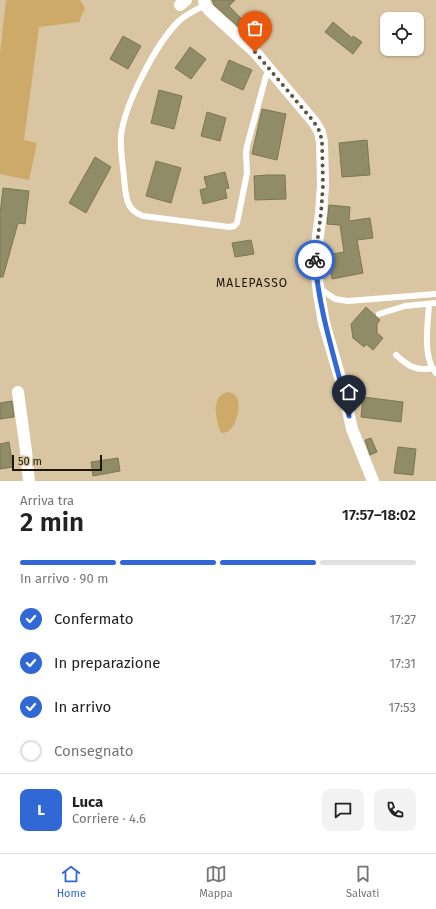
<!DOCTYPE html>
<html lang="it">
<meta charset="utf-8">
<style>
body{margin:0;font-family:"Fira Sans",sans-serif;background:#f2f2f2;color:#222;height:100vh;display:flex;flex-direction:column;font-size:15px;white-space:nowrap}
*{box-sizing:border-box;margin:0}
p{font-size:13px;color:#767676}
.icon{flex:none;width:22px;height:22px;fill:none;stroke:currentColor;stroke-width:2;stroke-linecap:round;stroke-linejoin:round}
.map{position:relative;height:481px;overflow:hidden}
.panel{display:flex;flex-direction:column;background:#fff;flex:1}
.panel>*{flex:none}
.tools{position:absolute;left:380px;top:12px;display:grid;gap:8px}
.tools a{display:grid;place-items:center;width:44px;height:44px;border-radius:8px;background:#fff;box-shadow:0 1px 3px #0004;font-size:20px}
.scale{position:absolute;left:12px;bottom:10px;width:90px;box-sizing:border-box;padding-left:4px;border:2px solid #1c1508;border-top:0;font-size:11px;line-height:14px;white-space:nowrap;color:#1c1508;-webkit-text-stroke:3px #d9c5a1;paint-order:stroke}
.pin{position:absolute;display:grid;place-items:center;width:34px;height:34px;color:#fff;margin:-41px -17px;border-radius:50% 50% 50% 0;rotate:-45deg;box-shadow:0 0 4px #0007}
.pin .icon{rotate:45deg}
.courier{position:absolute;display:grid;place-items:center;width:40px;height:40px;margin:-20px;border:3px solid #3068d6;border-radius:50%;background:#fff;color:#222;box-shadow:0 1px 5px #0007}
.summary em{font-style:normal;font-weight:600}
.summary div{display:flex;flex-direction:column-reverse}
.summary{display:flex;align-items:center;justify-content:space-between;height:68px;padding:0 20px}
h1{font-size:26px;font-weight:600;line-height:30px}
.bar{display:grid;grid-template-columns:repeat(4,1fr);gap:6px 4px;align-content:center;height:48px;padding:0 20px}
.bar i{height:5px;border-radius:3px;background:#e0e0e0}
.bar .on{background:#3068d6}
.bar p{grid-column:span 4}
.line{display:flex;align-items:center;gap:10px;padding:0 20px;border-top:1px solid #e0e0e0}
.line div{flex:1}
.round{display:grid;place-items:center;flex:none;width:42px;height:42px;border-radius:8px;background:#f2f2f2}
ol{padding:0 20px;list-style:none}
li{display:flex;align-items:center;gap:12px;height:44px}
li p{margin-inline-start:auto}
li .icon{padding:4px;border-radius:50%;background:#3068d6;color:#fff;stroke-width:4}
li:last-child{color:#767676}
li i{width:22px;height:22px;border:2px solid #e0e0e0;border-radius:50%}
.tab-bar{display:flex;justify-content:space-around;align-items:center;height:56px;border-top:1px solid #e0e0e0;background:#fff;font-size:11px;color:#767676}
.tab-bar a{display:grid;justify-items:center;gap:2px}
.tab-bar .on{color:#3068d6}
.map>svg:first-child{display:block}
.green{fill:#cdaa68}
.building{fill:#908c67;stroke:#7b7753}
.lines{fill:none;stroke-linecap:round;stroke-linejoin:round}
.lane{stroke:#fff;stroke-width:6}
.street{stroke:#fff;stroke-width:12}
.done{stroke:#5e533e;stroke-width:4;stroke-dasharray:0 7.2}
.route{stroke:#3068d6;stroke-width:5}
.labels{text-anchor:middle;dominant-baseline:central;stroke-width:3;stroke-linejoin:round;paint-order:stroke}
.neighbourhood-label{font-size:12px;letter-spacing:1px;fill:#1c1508;stroke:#d9c5a1}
</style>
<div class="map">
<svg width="436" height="481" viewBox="0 0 436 481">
<rect width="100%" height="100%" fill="#d9c5a1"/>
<path class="green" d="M 6,0 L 80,0 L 85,8 L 79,22 L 39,27 L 24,140 L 37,143 L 29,180 L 0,174 L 0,54 Z
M 227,392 C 245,393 239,420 230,430 C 228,432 225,433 221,433 C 216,420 210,397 227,392 Z"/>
<path class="building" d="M 212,0 L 235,0 L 229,6 L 256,34 L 251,38 L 214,5 Z
M 333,22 L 352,38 L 353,36 L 362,42 L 353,54 L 325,32 Z
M 123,36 L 141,46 L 128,69 L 110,59 Z
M 190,47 L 206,59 L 191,79 L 175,68 Z
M 229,60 L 252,70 L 243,90 L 221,80 Z
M 159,90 L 182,96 L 174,129 L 151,123 Z
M 262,109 L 286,114 L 277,160 L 252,154 Z
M 207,112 L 226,118 L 220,141 L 201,136 Z
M 367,140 L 370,175 L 342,177 L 339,143 Z
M 95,157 L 111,167 L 86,213 L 69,203 Z
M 156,161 L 181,168 L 171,203 L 146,196 Z
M 225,172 L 229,188 L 225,189 L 227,198 L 203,204 L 200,190 L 207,188 L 204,177 Z
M 268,175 L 285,175 L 286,199 L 255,200 L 254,176 Z
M 3,188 L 29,191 L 25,224 L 18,223 L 3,277 L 0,277 L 0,214 Z
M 329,205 L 350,207 L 349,221 L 370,218 L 373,238 L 357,240 L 363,273 L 332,279 L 327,255 L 344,252 L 340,225 L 327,224 Z
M 251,240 L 254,254 L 235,257 L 232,243 Z
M 366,307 L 380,320 L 377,324 L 377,333 L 383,338 L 373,350 L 366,344 L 364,347 L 353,338 L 351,324 Z
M 363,397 L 403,402 L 401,422 L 361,417 Z
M 12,401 L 14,417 L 0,419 L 0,403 Z
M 371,438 L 377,452 L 370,455 L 365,440 Z
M 9,442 L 13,467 L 0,469 L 0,444 Z
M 398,447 L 416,449 L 413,475 L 394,473 Z
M 118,458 L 120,471 L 93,476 L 91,462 Z"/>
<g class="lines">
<path class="lane" d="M 205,5 C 196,10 187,14 179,21 C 157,42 124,105 121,136 C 120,150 123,164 124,178 C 126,195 125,210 143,216 L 229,227 L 234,226 L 237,223 L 247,173 L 246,153 L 247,146 L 266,76 L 270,68
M 319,288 L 335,299 L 348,301 L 436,294
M 429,304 C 428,324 422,357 436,373
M 379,314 L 405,306 L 436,303
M 396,355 C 407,365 416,372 432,368"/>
<path class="street" d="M 204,0 L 205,5 L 209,10 L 255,52 L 314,122 L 320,132 L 322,142 L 323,185 L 321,213 L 315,259 L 319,294 L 324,323 L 343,388 L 352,429 L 373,481
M 180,5 L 186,0
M 18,392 L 26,451 L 29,481"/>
</g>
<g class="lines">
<path class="done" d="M 255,52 L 314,122 L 320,132 L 322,142 L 323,185 L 321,213 L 315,260"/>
<path class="route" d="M 315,260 C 319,314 337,364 349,416"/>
</g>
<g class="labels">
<g class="neighbourhood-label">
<text x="252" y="283">MALEPASSO</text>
</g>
</g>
</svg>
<div class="tools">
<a><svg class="icon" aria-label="locate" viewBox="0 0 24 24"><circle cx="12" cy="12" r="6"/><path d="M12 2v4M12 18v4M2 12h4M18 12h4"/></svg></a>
</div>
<div class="scale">50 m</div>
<div class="pin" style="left:255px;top:52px;background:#ea580c"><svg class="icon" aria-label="bag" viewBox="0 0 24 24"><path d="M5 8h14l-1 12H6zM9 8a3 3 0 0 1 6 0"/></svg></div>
<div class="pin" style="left:349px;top:416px;background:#1f2937"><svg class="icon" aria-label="home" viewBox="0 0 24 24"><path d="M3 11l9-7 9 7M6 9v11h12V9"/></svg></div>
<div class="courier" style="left:315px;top:260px"><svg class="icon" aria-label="bike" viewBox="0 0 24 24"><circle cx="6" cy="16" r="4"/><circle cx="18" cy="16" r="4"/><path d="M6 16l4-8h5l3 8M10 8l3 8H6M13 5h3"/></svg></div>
</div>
<section class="panel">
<div class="summary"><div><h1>2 min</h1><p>Arriva tra</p></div><em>17:57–18:02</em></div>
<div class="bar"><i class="on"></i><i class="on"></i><i class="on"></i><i></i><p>In arrivo · 90 m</p></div>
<ol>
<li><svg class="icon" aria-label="check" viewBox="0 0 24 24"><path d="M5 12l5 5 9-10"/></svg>Confermato<p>17:27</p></li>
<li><svg class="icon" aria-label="check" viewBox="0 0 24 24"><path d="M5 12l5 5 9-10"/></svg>In preparazione<p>17:31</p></li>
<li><svg class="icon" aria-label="check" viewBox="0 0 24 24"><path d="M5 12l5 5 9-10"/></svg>In arrivo<p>17:53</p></li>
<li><i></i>Consegnato</li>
</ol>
<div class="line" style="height:72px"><b class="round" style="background:#3068d6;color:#fff">L</b><div><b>Luca</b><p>Corriere · 4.6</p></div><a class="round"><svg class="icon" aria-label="chat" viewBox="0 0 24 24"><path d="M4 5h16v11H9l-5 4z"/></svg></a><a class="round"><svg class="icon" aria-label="phone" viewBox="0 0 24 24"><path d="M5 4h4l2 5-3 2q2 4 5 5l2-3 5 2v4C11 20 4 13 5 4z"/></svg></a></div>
</section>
<nav class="tab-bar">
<a class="on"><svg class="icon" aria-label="home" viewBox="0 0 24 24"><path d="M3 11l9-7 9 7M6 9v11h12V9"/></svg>Home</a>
<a><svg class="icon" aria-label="map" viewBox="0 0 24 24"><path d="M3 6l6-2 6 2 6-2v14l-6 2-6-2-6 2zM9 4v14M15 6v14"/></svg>Mappa</a>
<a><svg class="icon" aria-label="saved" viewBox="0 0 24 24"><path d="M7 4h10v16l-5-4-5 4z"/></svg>Salvati</a>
</nav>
